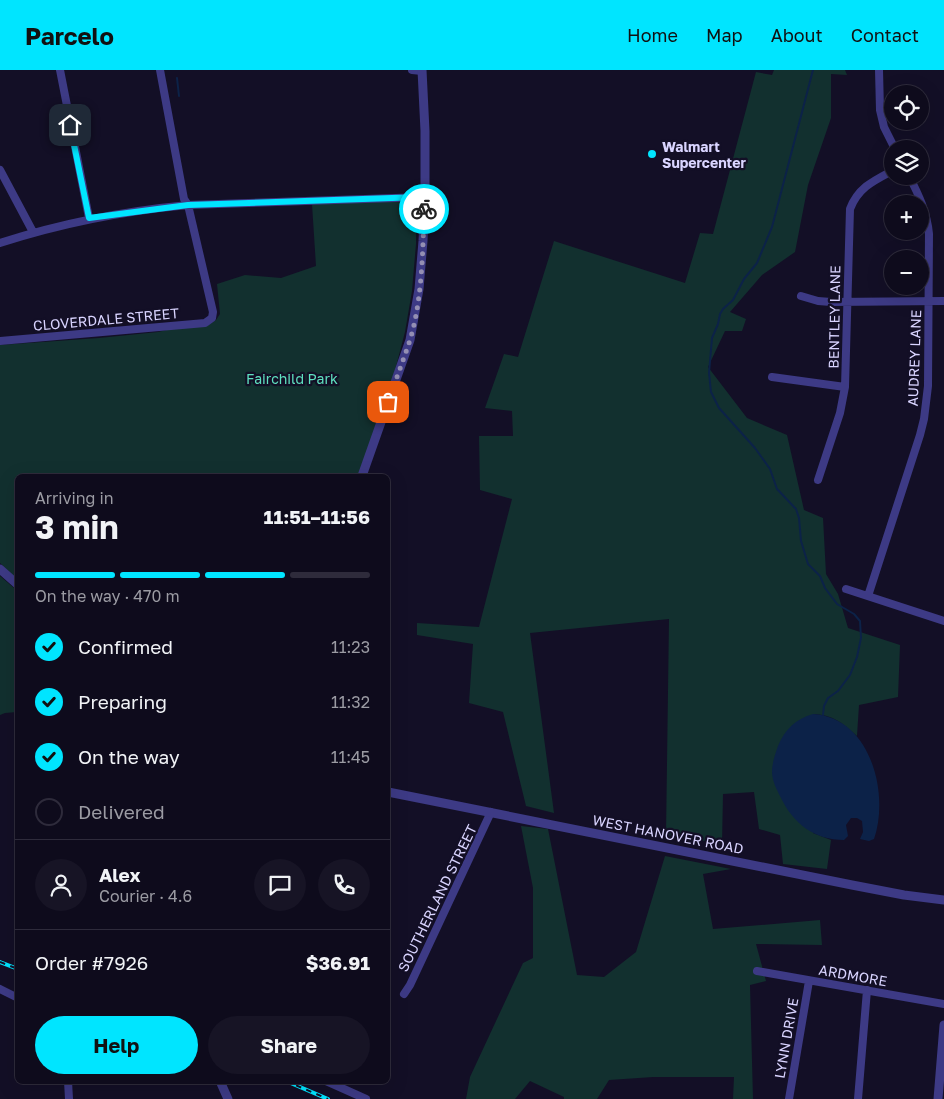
<!DOCTYPE html>
<meta charset="utf-8">
<style>
body{margin:0;font-family:"Golos Text",sans-serif;background:#171425;color:#f1f3f6;height:100vh;display:flex;flex-direction:column;font-size:19px;white-space:nowrap}
*{box-sizing:border-box;margin:0}
p{font-size:16px;color:#9b9ba3}
.icon{flex:none;width:28px;height:28px;fill:none;stroke:currentColor;stroke-width:2;stroke-linecap:round;stroke-linejoin:round}
.map{position:relative;flex:1;overflow:hidden}
.details{position:absolute;left:15px;top:404px;width:375px;height:610px;display:flex;flex-direction:column;background:#0e0b1c;border-radius:8px;box-shadow:0 5px 20px #0002,0 0 0 1px #2e2b3b}
.details>*{flex:none}
.buttons{position:absolute;left:884px;top:15px;display:grid;gap:10px}
.buttons a{display:grid;place-items:center;width:45px;height:45px;border-radius:50%;background:#0e0b1c;box-shadow:0 5px 20px #0002,0 0 0 1px #2e2b3b;font-size:25px}
.pin{position:absolute;display:grid;place-items:center;width:42px;height:42px;color:#fff;margin:-21px;border-radius:10px;box-shadow:0 2px 8px #0006}
.courier{position:absolute;display:grid;place-items:center;width:50px;height:50px;margin:-25px;border:4px solid #00e5ff;border-radius:50%;background:#fff;color:#222;box-shadow:0 1px 6px #0007}
.summary em{font-style:normal;font-weight:700}
.summary div{display:flex;flex-direction:column-reverse}
.summary{display:flex;align-items:center;justify-content:space-between;height:85px;padding:0 20px}
h1{font-size:32px;font-weight:700;line-height:38px}
.bar{display:grid;grid-template-columns:repeat(4,1fr);gap:8px 5px;align-content:center;height:60px;padding:0 20px}
.bar i{height:6px;border-radius:4px;background:#2e2b3b}
.bar .on{background:#00e5ff}
.bar p{grid-column:span 4}
.line{display:flex;align-items:center;gap:12px;padding:0 20px;border-top:1px solid #2e2b3b}
.line div{flex:1}
.round{display:grid;place-items:center;flex:none;width:52px;height:52px;border-radius:26px;background:#171425}
ol{padding:0 20px;list-style:none}
li{display:flex;align-items:center;gap:15px;height:55px}
li p{margin-inline-start:auto}
li .icon{padding:5px;border-radius:50%;background:#00e5ff;color:#111;stroke-width:4}
li:last-child{color:#9b9ba3}
li i{width:28px;height:28px;border:2px solid #2e2b3b;border-radius:50%}
.action{display:flex;gap:10px;margin-top:auto;padding:10px 20px}
.action a{flex:1;height:58px;border-radius:30px;background:#00e5ff;color:#111;font-size:20px;font-weight:700;line-height:58px;text-align:center}
.action a+a{background:#171425;color:#f1f3f6}
header{display:flex;align-items:center;gap:30px;box-sizing:border-box;height:70px;padding:0 25px;background:#00e5ff;color:#111}
header strong{font-size:24px}
nav{display:flex;gap:28px;margin-inline-start:auto;font-size:18px}
.map>svg:first-child{display:block}
.green{fill:#12302f}
.water{fill:#0c2248}
.lines{fill:none;stroke-linecap:round;stroke-linejoin:round}
.stream{stroke:#0c2248;stroke-width:2}
.minor{stroke:#3d3a85;stroke-width:8}
.tertiary{stroke:#3d3a85;stroke-width:9}
.rail-casing{stroke:#00e5ff;stroke-width:4}
.rail{stroke:#130f26;stroke-width:2;stroke-dasharray:5.5;stroke-linecap:butt}
.done{stroke:#948fb3;stroke-width:5;stroke-dasharray:0 9}
.route{stroke:#00e5ff;stroke-width:6}
.poi-dot{fill:#00e5ff;stroke:#130f26;stroke-width:2}
.labels{text-anchor:middle;dominant-baseline:central;stroke-width:4.5;stroke-linejoin:round;paint-order:stroke}
.poi-label{font-size:14px;font-weight:bold;fill:#d9d4ff;stroke:#130f26;text-anchor:start}
.street-label{font-size:14px;fill:#d9d4ff;stroke:#130f26}
.park-label{font-size:14px;fill:#5fe0c0;stroke:#130f26}
</style>
<header>
<strong>Parcelo</strong>
<nav><a>Home</a><a>Map</a><a>About</a><a>Contact</a></nav>
</header>
<div class="map">
<svg width="944" height="1029" viewBox="0 0 944 1029">
<rect width="100%" height="100%" fill="#130f26"/>
<path class="green" d="M 774,0 L 845,0 L 847,5 L 831,4 L 831,48 L 808,115 L 795,182 L 762,205 L 730,242 L 746,249 L 742,261 L 725,261 L 708,297 L 747,348 L 787,365 L 804,440 L 823,448 L 826,504 L 838,524 L 848,558 L 900,575 L 898,627 L 859,635 L 857,666 C 842,653 834,645 813,644 L 813,763 L 831,770 L 827,799 L 783,794 L 780,765 L 759,759 L 754,722 L 723,724 L 722,774 L 666,765 L 669,549 L 530,563 L 554,743 L 526,736 L 503,642 L 469,633 L 473,574 L 417,565 L 417,553 L 479,557 L 512,429 L 480,420 L 479,366 L 513,366 L 512,341 L 485,338 L 504,284 L 518,287 L 554,171 L 685,213 L 700,163 L 713,164 L 756,2 L 772,5 Z
M 410,131 L 416,152 L 416,174 L 412,221 L 405,262 L 394,304 L 359,406 L 18,406 L 17,509 L 0,493 L 0,275 L 99,268 L 158,262 L 180,257 L 210,254 L 216,250 L 220,244 L 217,214 L 245,205 L 281,208 L 316,196 L 312,134 Z
M 0,506 L 14,518 L 18,523 L 17,642 L 5,643 L 0,645 Z
M 521,756 L 548,759 L 577,905 L 604,907 L 636,882 L 665,786 L 731,799 L 703,804 L 713,859 L 820,850 L 822,875 L 756,874 L 766,911 L 750,915 L 753,1029 L 733,1029 L 734,1007 L 653,1007 L 609,1010 L 597,1029 L 564,1029 L 564,1027 L 530,1011 L 515,1029 L 466,1029 L 470,1007 L 523,893 L 533,888 L 533,818 Z"/>
<path class="water" d="M 813,644 C 870,647 890,723 874,769 L 869,771 L 860,769 L 863,762 L 862,751 L 857,748 L 851,748 L 846,755 L 848,766 L 844,770 C 814,770 793,753 781,728 C 777,720 772,711 772,702 C 772,693 775,685 778,676 C 785,659 796,649 813,644 Z"/>
<g class="lines">
<path class="stream" d="M 813,0 L 772,157 L 757,193 L 744,209 L 733,230 L 723,239 L 720,244 L 718,254 L 712,268 L 709,303 L 711,322 L 719,338 L 755,378 L 770,399 L 777,419 L 796,439 L 799,448 L 801,471 L 808,494 L 820,506 L 825,518 L 837,534 L 854,544 L 860,551 L 861,568 L 857,587 L 850,605 L 838,621 L 828,628 L 824,636 L 823,645
M 177,8 L 179,26"/>
<path class="minor" d="M 60,0 L 89,148
M 412,0 L 422,1
M 879,0 L 880,40 L 884,57 L 895,79
M 0,100 L 33,162
M 0,173 C 62,153 124,141 188,135 L 425,127
M 801,226 L 818,231 L 831,232 L 944,231
M 0,271 L 205,253 L 212,248 L 213,242 L 188,135 L 184,129 L 160,0
M 772,307 L 845,317
M 818,410 L 840,343 L 845,317 L 850,139 C 858,118 873,111 892,101
M 846,519 L 944,551
M 868,526 L 920,365 L 924,349 L 928,316 L 929,164 C 927,143 919,125 909,106
M 757,901 L 944,934
M 0,919 L 18,928
M 404,924 L 410,915 L 491,742
M 68,1011 L 69,1029
M 326,1011 L 366,1029
M 789,1029 L 809,911
M 858,1029 L 867,920"/>
<path class="tertiary" d="M 362,406 L 410,270 L 419,219 L 423,171 L 425,127 L 425,61 L 422,0
M 0,499 L 18,515
M 388,722 L 852,815 L 904,825 L 944,830
M 220,1011 L 228,1029
M 938,1029 L 944,955"/>
<defs>
<path id="rail" d="M 0,892 L 18,899
M 286,1011 L 328,1029"/>
</defs>
<use href="#rail" class="rail-casing"/>
<use href="#rail" class="rail"/>
</g>
<g class="lines">
<path class="done" d="M 388,332 C 395,312 403,291 410,270 C 422,231 423,180 424,139"/>
<path class="route" d="M 70,55 L 89,148 L 188,135 L 392,128 L 425,127 L 424,139"/>
</g>
<circle class="poi-dot" cx="652" cy="84" r="5"/>
<g class="labels">
<g class="poi-label">
<text x="662" y="76">Walmart<tspan x="662" dy="16">Supercenter</tspan></text>
</g>
<g class="street-label">
<text transform="translate(834 247) rotate(-89)">BENTLEY LANE</text>
<text transform="translate(106 249) rotate(-5)">CLOVERDALE STREET</text>
<text transform="translate(914 288) rotate(-88)">AUDREY LANE</text>
<text transform="translate(668 764) rotate(11)">WEST HANOVER ROAD</text>
<text transform="translate(437 828) rotate(-64)">SOUTHERLAND STREET</text>
<text transform="translate(853 905) rotate(10)">ARDMORE</text>
<text transform="translate(786 968) rotate(-80)">LYNN DRIVE</text>
</g>
<g class="park-label">
<text x="292" y="308">Fairchild Park</text>
</g>
</g>
</svg>
<div class="buttons">
<a><svg class="icon" aria-label="locate" viewBox="0 0 24 24"><circle cx="12" cy="12" r="6"/><path d="M12 2v4M12 18v4M2 12h4M18 12h4"/></svg></a>
<a><svg class="icon" aria-label="layers" viewBox="0 0 24 24"><path d="M12 4l9 5-9 5-9-5zM3 14l9 5 9-5"/></svg></a>
<a>+</a>
<a>−</a>
</div>
<div class="pin" style="left:388px;top:332px;background:#ea580c"><svg class="icon" aria-label="bag" viewBox="0 0 24 24"><path d="M5 8h14l-1 12H6zM9 8a3 3 0 0 1 6 0"/></svg></div>
<div class="pin" style="left:70px;top:55px;background:#1f2937"><svg class="icon" aria-label="home" viewBox="0 0 24 24"><path d="M3 11l9-7 9 7M6 9v11h12V9"/></svg></div>
<div class="courier" style="left:424px;top:139px"><svg class="icon" aria-label="bike" viewBox="0 0 24 24"><circle cx="6" cy="16" r="4"/><circle cx="18" cy="16" r="4"/><path d="M6 16l4-8h5l3 8M10 8l3 8H6M13 5h3"/></svg></div>
<section class="details">
<div class="summary"><div><h1>3 min</h1><p>Arriving in</p></div><em>11:51–11:56</em></div>
<div class="bar"><i class="on"></i><i class="on"></i><i class="on"></i><i></i><p>On the way · 470 m</p></div>
<ol>
<li><svg class="icon" aria-label="check" viewBox="0 0 24 24"><path d="M5 12l5 5 9-10"/></svg>Confirmed<p>11:23</p></li>
<li><svg class="icon" aria-label="check" viewBox="0 0 24 24"><path d="M5 12l5 5 9-10"/></svg>Preparing<p>11:32</p></li>
<li><svg class="icon" aria-label="check" viewBox="0 0 24 24"><path d="M5 12l5 5 9-10"/></svg>On the way<p>11:45</p></li>
<li><i></i>Delivered</li>
</ol>
<div class="line" style="height:90px"><a class="round"><svg class="icon" aria-label="person" viewBox="0 0 24 24"><circle cx="12" cy="8" r="4"/><path d="M4 21q1-7 8-7t8 7"/></svg></a><div><b>Alex</b><p>Courier · 4.6</p></div><a class="round"><svg class="icon" aria-label="chat" viewBox="0 0 24 24"><path d="M4 5h16v11H9l-5 4z"/></svg></a><a class="round"><svg class="icon" aria-label="phone" viewBox="0 0 24 24"><path d="M5 4h4l2 5-3 2q2 4 5 5l2-3 5 2v4C11 20 4 13 5 4z"/></svg></a></div>
<div class="line" style="height:65px"><div>Order #7926</div><b>$36.91</b></div>
<div class="action"><a>Help</a><a>Share</a></div>
</section>
</div>
